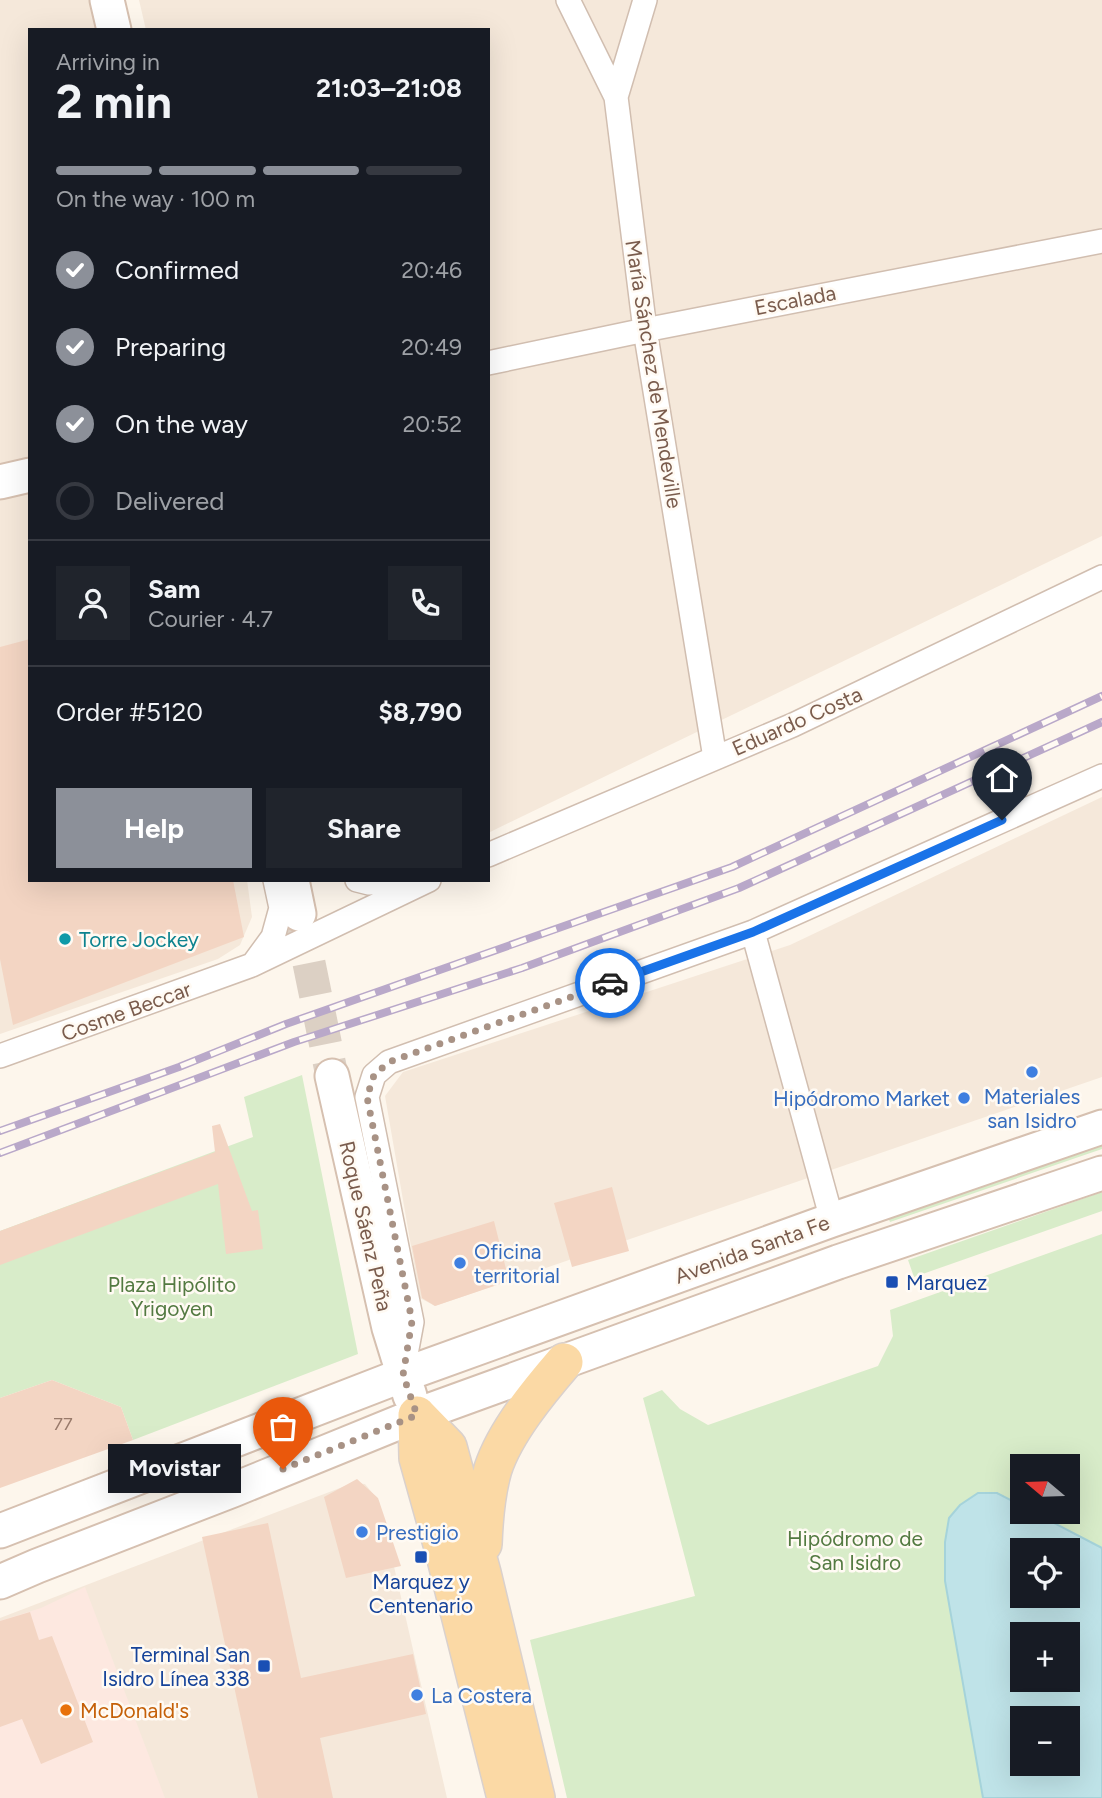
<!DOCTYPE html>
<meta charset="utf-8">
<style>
body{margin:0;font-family:Figtree,sans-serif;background:#20242c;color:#f1f3f6;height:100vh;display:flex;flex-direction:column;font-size:26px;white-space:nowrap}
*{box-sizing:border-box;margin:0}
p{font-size:23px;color:#9ea1a6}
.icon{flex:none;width:38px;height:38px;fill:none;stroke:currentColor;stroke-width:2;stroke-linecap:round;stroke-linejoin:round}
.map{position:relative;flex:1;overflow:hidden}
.sheet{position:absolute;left:28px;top:28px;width:462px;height:854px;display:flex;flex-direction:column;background:#171b24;border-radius:0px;box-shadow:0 7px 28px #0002}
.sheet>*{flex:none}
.needle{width:46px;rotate:289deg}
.fabs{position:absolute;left:1010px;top:1454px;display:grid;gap:14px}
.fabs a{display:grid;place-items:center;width:70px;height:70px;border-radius:0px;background:#171b24;box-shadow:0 7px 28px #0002;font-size:35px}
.pin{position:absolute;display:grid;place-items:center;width:60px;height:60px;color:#fff;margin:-72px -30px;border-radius:50% 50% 50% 0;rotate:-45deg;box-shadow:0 0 7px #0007}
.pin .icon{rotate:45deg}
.courier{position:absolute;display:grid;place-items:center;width:70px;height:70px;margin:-35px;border:5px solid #1a73e8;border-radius:50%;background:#fff;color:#222;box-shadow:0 2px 9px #0007}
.bubble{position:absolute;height:49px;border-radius:0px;background:#171b24;box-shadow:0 7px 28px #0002;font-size:23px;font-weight:700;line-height:49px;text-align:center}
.head em{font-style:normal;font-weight:700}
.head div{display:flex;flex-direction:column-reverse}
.head{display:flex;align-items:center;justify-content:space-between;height:119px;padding:0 28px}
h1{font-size:46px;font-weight:700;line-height:52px}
.bar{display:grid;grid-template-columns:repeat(4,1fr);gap:10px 7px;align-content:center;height:84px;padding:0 28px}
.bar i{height:9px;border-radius:5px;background:#363941}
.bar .current{background:#8c9099}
.bar p{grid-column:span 4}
.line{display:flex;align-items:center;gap:18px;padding:0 28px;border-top:2px solid #363941}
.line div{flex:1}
.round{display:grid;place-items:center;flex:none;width:74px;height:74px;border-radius:0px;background:#20242c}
ol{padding:0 28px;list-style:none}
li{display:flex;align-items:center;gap:21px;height:77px}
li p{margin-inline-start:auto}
li .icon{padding:7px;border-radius:50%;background:#8c9099;color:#fff;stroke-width:4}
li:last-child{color:#9ea1a6}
li i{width:38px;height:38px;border:4px solid #363941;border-radius:50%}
.action{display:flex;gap:14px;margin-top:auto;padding:14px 28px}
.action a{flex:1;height:80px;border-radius:0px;background:#8c9099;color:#fff;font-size:28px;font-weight:700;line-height:80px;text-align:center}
.action a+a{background:#20242c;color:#f1f3f6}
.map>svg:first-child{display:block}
.residential{fill:#f5e8da}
.commercial{fill:#fde8e0}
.green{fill:#d8ecc9;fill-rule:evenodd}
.water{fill:#bfe3e8;stroke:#a5d3da;stroke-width:2;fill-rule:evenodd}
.building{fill:#f3d5c3}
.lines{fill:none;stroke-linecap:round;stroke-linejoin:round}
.secondary-tunnel{stroke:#dcd0c4;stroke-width:33;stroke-dasharray:33 17;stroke-linecap:butt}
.street-casing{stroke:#d1beb0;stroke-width:26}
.secondary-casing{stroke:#d6c0b0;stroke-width:37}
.primary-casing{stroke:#dad1cd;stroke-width:40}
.street{stroke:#fff;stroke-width:23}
.secondary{stroke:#fff;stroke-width:33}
.primary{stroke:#fbd9a5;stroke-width:37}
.rail-casing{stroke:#b9a8c9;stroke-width:8}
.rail{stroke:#fffaf3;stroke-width:5;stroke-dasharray:16;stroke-linecap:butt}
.done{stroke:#a89285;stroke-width:7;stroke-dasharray:0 12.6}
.route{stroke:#1a73e8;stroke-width:9}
.culture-dot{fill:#0f9aa8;stroke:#fffaf3;stroke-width:2.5}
.shop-dot{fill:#3f7fe0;stroke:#fffaf3;stroke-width:2.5}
.transit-dot{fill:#1a4fb4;stroke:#fffaf3;stroke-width:2.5}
.food-dot{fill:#e8710a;stroke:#fffaf3;stroke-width:2.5}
.labels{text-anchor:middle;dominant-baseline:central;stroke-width:5;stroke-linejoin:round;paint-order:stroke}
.number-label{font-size:18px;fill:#987a6a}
.street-label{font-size:21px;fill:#7a5c4d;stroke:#fffaf3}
.culture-label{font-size:21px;fill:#0d838f;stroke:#fffaf3;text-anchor:start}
.shop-label{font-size:21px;fill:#366cbe;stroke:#fffaf3;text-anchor:start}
.transit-label{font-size:21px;fill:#164399;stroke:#fffaf3;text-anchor:start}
.park-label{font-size:21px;fill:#537a41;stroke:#fffaf3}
.food-label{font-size:21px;fill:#c56008;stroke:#fffaf3;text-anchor:start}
</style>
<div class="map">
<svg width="1102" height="1798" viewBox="0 0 1102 1798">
<rect width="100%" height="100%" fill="#fdf6ec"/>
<path class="residential" d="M 0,0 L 90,0 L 97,30 L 30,30 L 30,880 L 247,880 L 252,917 L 240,945 L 218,959 L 0,1034 Z
M 139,0 L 1102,0 L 1102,536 L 488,833 L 488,30 L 146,30 Z
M 1102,797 L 1102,1077 L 435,1306 L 420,1298 L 385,1096 L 403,1072 L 790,945 Z
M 353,1483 L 365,1484 L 379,1501 L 447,1798 L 0,1798 L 0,1618 Z"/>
<path class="commercial" d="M 85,1587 L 165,1798 L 0,1798 L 0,1621 L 41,1608 Z"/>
<path class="green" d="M 302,1075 L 358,1354 L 133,1440 L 121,1407 L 52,1380 L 0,1398 L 0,1231 L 253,1137 L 244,1097 Z
M 1102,1144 L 1102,1149 L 890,1222 L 888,1217 Z
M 1102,1192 L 1102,1211 L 914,1277 L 908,1260 Z
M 1102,1234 L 1102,1798 L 567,1798 L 530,1640 L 695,1596 L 643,1398 L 662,1390 L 680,1409 L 708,1425 L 878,1366 L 893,1336 L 890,1310 ZM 1022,1466 L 1068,1466 L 1068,1512 L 1022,1512 ZM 1022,1550 L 1068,1550 L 1068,1596 L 1022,1596 ZM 1022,1634 L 1068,1634 L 1068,1680 L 1022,1680 ZM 1022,1718 L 1068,1718 L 1068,1764 L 1022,1764 Z"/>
<path class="water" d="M 978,1493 L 997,1493 L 1022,1506 L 1022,1512 L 1033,1512 L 1102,1548 L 1102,1798 L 983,1798 L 945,1581 L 945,1542 L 949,1518 L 960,1505 ZM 1022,1550 L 1068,1550 L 1068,1596 L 1022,1596 ZM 1022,1634 L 1068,1634 L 1068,1680 L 1022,1680 ZM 1022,1718 L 1068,1718 L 1068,1764 L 1022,1764 Z"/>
<path class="building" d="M 30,639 L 30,880 L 233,880 L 244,937 L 13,1025 L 0,959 L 0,647 Z
M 220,1124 L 252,1211 L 258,1210 L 263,1249 L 226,1254 L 218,1184 L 0,1265 L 0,1231 L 215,1152 L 212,1126 Z
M 612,1187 L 629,1251 L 572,1267 L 554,1203 Z
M 494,1221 L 509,1281 L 435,1306 L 422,1298 L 412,1246 Z
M 52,1380 L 121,1407 L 133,1440 L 0,1488 L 0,1398 Z
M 357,1479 L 378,1498 L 401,1566 L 346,1578 L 324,1497 Z
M 268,1523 L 301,1678 L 413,1654 L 426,1714 L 320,1738 L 333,1798 L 258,1798 L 202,1537 Z
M 30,1612 L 39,1640 L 52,1636 L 93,1742 L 41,1764 L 22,1719 L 0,1727 L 0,1621 Z"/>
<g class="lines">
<path class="secondary-tunnel" d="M 299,914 L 332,1076"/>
<defs>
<path id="street" d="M 568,0 L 616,97 L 645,330 L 715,758
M 616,97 L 645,0
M 488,363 L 645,330 L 1102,241
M 488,855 L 793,725 L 1102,577
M 357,880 L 369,883 L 395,880
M 753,932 L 832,1220
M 254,963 L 273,937 L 281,908 L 275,880
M 0,1056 L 252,965 L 429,880
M 404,1365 L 412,1322 L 367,1097 L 374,1075 L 389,1062 L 753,932 L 1102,776"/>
<path id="secondary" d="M 107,0 L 114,30
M 0,482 L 30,475
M 292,880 L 299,914
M 332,1076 L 389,1328 L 410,1396
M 0,1531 L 403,1375 L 832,1220 L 1102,1127
M 0,1582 L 37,1566 L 233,1490 L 417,1415 L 838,1262 L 1102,1173"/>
<path id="primary" d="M 417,1415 L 448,1447 L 482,1573 L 536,1798
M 417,1415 L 418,1458 L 444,1551 L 506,1798
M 483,1544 C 484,1518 486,1493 493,1469 C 505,1432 539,1391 564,1362"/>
</defs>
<use href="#street" class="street-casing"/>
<use href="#secondary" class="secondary-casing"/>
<use href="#primary" class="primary-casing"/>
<use href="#street" class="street"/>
<use href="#secondary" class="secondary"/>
<use href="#primary" class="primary"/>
<defs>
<path id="rail" d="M 0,1131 L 179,1067 L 286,1024 L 732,867 L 1102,696
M 0,1153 L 294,1042 L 522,968 L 739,888 L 1102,722"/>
</defs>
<use href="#rail" class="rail-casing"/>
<use href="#rail" class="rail"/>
</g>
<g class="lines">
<path class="done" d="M 283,1469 L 417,1415 L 403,1375 L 412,1321 L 367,1097 L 374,1075 L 389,1062 L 610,983"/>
<path class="route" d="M 610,983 L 753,932 L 1002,820"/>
</g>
<circle class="culture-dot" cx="65" cy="939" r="7"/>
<g class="shop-dot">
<circle cx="1032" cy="1072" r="7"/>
<circle cx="964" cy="1098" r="7"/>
<circle cx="460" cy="1263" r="7"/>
<circle cx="362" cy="1532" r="7"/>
<circle cx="417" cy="1695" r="7"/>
</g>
<g class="transit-dot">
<rect x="885" y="1275" width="14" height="14" rx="3.5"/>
<rect x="414" y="1550" width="14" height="14" rx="3.5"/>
<rect x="257" y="1659" width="14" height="14" rx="3.5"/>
</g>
<circle class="food-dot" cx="66" cy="1710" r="7"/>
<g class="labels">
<g class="number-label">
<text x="63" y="1424">77</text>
</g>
<g class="street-label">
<text transform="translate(795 300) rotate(-11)">Escalada</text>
<text transform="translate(654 374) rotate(81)">María Sánchez de Mendeville</text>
<text transform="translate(797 721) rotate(-24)">Eduardo Costa</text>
<text transform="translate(126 1011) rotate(-20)">Cosme Beccar</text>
<text transform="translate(366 1226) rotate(77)">Roque Sáenz Peña</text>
<text transform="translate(752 1249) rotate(-20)">Avenida Santa Fe</text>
</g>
<g class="culture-label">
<text x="79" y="939">Torre Jockey</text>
</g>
<g class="shop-label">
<text x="1032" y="1096" text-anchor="middle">Materiales<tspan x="1032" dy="24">san Isidro</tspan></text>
<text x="950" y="1098" text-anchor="end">Hipódromo Market</text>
<text x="474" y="1251">Oficina<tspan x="474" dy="24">territorial</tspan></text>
<text x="376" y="1532">Prestigio</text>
<text x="431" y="1695">La Costera</text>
</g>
<g class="transit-label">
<text x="906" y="1282">Marquez</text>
<text x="421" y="1581" text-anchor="middle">Marquez y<tspan x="421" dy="24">Centenario</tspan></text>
<text x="250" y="1654" text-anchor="end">Terminal San<tspan x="250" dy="24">Isidro Línea 338</tspan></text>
</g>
<g class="park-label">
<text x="172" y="1284">Plaza Hipólito<tspan x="172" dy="24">Yrigoyen</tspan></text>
<text x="855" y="1538">Hipódromo de<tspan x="855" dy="24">San Isidro</tspan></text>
</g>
<g class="food-label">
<text x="80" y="1710">McDonald's</text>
</g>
</g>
</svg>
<div class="fabs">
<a><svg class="needle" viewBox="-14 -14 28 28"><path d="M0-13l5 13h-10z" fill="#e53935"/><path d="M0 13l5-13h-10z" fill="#9ea1a6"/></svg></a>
<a><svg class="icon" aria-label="locate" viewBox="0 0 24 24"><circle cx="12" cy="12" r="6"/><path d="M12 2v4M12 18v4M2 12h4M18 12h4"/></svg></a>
<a>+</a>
<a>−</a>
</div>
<div class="pin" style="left:283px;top:1469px;background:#ea580c"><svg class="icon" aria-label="bag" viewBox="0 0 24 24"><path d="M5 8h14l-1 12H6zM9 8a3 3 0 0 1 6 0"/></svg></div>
<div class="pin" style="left:1002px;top:820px;background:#1f2937"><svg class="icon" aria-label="home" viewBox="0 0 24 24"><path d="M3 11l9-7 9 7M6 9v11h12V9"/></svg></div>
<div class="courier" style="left:610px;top:983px"><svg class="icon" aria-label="car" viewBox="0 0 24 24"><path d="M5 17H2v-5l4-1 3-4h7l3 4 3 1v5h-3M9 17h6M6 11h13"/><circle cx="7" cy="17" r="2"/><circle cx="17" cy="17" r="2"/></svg></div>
<div class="bubble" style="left:108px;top:1444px;width:133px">Movistar</div>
<section class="sheet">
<div class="head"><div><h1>2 min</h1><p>Arriving in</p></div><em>21:03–21:08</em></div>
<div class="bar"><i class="current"></i><i class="current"></i><i class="current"></i><i></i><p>On the way · 100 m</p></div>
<ol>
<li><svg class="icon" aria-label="check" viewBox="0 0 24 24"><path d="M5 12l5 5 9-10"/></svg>Confirmed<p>20:46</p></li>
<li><svg class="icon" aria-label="check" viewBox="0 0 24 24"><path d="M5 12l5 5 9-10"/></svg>Preparing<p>20:49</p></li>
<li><svg class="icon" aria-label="check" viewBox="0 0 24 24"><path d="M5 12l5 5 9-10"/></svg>On the way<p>20:52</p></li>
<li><i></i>Delivered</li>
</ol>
<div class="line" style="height:126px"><a class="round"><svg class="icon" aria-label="person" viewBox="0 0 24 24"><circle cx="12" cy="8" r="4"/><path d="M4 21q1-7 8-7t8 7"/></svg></a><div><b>Sam</b><p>Courier · 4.7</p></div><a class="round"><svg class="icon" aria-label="phone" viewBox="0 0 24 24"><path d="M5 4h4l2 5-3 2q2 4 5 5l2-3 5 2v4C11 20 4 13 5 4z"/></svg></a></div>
<div class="line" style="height:91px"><div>Order #5120</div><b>$8,790</b></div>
<div class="action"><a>Help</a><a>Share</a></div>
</section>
</div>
